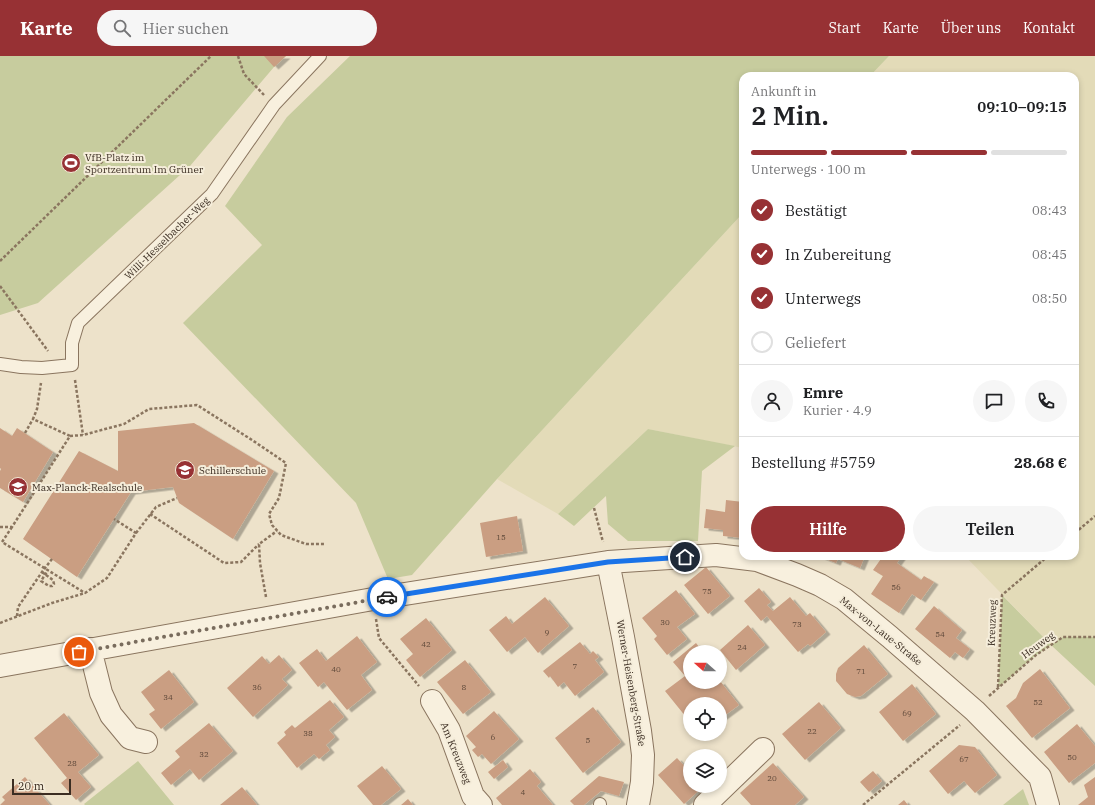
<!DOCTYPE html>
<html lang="de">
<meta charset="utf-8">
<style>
body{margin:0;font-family:"IBM Plex Serif",serif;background:#f6f6f6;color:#202124;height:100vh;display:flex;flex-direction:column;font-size:15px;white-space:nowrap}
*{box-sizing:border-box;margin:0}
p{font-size:13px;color:#757577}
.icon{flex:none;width:22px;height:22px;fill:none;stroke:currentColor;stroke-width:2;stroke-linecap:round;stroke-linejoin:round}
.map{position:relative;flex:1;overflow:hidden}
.sheet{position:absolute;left:739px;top:16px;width:340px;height:488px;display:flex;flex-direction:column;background:#fff;border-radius:12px;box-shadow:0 2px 6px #0003}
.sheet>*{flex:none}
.needle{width:26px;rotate:291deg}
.buttons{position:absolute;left:683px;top:589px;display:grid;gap:8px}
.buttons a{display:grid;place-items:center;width:44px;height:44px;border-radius:50%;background:#fff;box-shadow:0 2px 6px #0003;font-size:20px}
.scale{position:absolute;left:12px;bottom:10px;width:59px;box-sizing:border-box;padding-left:4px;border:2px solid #3b2d22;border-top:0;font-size:11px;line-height:14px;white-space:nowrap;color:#3b2d22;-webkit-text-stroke:3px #f5edda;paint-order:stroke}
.pin{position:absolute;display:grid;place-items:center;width:34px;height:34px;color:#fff;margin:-17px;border:2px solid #fff;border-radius:50%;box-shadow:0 1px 4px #0007}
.courier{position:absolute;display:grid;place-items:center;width:40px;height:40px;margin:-20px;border:3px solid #1a73e8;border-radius:50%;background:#fff;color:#222;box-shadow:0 1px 5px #0007}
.head em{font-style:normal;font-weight:600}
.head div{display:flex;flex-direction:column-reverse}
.head{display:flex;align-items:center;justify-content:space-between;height:68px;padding:0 12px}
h1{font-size:26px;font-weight:600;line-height:30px}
.bar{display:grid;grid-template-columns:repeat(4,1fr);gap:6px 4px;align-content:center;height:48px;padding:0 12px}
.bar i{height:5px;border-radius:3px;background:#e0e0e0}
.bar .selected{background:#973134}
.bar p{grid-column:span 4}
.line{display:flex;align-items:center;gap:10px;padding:0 12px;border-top:1px solid #e0e0e0}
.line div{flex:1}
.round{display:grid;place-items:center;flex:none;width:42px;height:42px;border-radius:21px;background:#f6f6f6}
ol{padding:0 12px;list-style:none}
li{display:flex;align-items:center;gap:12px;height:44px}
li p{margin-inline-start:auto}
li .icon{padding:4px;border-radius:50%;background:#973134;color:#fff;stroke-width:4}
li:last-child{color:#757577}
li i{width:22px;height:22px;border:2px solid #e0e0e0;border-radius:50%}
.button{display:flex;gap:8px;margin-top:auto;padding:8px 12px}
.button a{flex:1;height:46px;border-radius:24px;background:#973134;color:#fff;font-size:16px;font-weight:600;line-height:46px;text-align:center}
.button a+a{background:#f6f6f6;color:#202124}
header{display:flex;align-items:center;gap:24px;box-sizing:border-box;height:56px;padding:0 20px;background:#973134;color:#fff}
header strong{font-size:19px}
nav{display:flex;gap:22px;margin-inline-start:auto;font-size:14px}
.search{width:280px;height:36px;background:#f6f6f6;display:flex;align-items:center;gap:10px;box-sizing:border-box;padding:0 14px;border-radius:22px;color:#757577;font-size:15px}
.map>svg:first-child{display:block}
.farmland{fill:#e3dbb8}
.green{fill:#c7cc9e}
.building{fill:#ca9e82;filter:url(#shadow)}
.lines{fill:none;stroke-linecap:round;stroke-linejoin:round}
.lane-casing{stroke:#8a755f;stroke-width:14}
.street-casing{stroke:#8a755f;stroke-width:24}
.path{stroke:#8a755f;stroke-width:2.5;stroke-dasharray:3 2;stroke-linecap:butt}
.lane{stroke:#f8f0de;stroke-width:12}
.street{stroke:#f8f0de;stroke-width:22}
.done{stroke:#796c5d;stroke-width:4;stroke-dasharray:0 7.2}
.route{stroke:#1a73e8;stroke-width:5}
.labels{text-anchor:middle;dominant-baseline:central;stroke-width:4;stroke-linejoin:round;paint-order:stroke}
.number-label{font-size:8px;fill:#5f493a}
.poi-label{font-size:10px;fill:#3b2d22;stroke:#f5edda;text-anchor:start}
.street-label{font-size:10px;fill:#3b2d22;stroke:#f5edda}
</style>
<header>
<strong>Karte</strong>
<div class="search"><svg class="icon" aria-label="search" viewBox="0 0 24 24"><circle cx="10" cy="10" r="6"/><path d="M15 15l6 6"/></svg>Hier suchen</div>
<nav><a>Start</a><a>Karte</a><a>Über uns</a><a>Kontakt</a></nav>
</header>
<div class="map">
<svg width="1095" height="749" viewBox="0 0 1095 749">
<defs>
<filter id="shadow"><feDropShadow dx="4.5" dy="2.5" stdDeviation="0" flood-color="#0004"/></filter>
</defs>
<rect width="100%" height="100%" fill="#ede2ca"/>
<path class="farmland" d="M 889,0 L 1095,0 L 1095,581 L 1063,581 L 1051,589 L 965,500 L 1075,500 L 1075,20 L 870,20 Z
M 743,157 L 743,392 L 648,373 L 558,458 L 497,423 Z"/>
<path class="green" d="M 0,0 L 286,0 L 274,11 L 190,110 L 38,247 L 0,259 Z
M 350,0 L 889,0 L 870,20 L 743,20 L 743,157 L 497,423 L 412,519 L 388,523 L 356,447 L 183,267 L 262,189 L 225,150 L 287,61 Z
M 648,373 L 735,390 L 702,415 L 698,485 L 628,485 L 608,468 L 606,440 L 574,470 L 558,458 Z
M 1002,539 L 1051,589 L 1063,581 L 1095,581 L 1095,630 L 1051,589 L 1036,599 L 998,632 Z
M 138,705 L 174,749 L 85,749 L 84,748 Z
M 1023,733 L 1029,749 L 1003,749 Z"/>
<path class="building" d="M 264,0 L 286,0 L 274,11 Z
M 194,367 L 274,415 L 233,483 L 179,447 L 173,431 L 131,436 L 77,521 L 23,483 L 79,395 L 118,415 L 118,375 Z
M 0,372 L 12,380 L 17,372 L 53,396 L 23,446 L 0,432 L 0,415 L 1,413 L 0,412 Z
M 726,444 L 743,446 L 743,482 L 723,480 L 723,474 L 704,472 L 706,453 L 725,456 Z
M 517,460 L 523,495 L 486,501 L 480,467 Z
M 818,500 L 865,500 L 860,512 L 838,503 L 836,507 Z
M 883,500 L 902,500 L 897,507 L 921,524 L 924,520 L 934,526 L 921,544 L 912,538 L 899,557 L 871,538 L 883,520 L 873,514 Z
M 706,511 L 730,540 L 708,558 L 684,529 Z
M 759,532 L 771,546 L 767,549 L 773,555 L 790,541 L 806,560 L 810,557 L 826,576 L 810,590 L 808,588 L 798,596 L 767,560 L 761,565 L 744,545 Z
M 676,534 L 695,558 L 677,571 L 687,583 L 667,599 L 654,583 L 657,580 L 642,562 Z
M 545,541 L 569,570 L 538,597 L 525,581 L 507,596 L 489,574 L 506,560 L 512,568 Z
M 934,550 L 962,574 L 956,582 L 970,593 L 963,602 L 955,596 L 950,602 L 915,573 Z
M 426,562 L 452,594 L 420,621 L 406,604 L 413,598 L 400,583 Z
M 748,569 L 765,589 L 736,614 L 720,594 Z
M 357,580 L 377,606 L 361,619 L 372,634 L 347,654 L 324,626 L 318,631 L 299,607 L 317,593 L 326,605 Z
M 580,586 L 590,598 L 593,595 L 599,601 L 595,604 L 604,616 L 575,640 L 564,626 L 558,631 L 550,620 L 549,622 L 543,615 Z
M 696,587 L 703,596 L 690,596 L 690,626 L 720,626 L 720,625 L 739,649 L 720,663 L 720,648 L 690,648 L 690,658 L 686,661 L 665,635 L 685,620 L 673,606 Z
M 864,589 L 888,618 L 861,640 L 855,641 L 847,638 L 836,625 L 836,618 L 838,612 Z
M 279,599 L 292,614 L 282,623 L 288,629 L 253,661 L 227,632 L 262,600 L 269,608 Z
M 465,604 L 491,636 L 463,658 L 437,626 Z
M 1040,613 L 1070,652 L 1032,682 L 1006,650 L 1016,642 L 1023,627 Z
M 169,614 L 194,646 L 161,673 L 149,658 L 155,654 L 141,636 Z
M 912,628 L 936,658 L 903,685 L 879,656 Z
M 330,644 L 344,661 L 329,674 L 335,681 L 326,689 L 330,694 L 319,703 L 314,698 L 297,712 L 277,687 L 286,679 L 284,676 L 292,669 L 295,672 Z
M 819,646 L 841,672 L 805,704 L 782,678 Z
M 593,651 L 621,686 L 583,717 L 555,682 Z
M 494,655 L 519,683 L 491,708 L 482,698 L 478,701 L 472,694 L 476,691 L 466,680 Z
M 64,657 L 99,699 L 78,716 L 91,731 L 76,744 L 61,727 L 67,722 L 34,682 Z
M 209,667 L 233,695 L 199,724 L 190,713 L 171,729 L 161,717 L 180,701 L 175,695 Z
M 1077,668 L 1095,690 L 1095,707 L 1069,727 L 1044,696 Z
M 959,689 L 975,691 L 997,719 L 975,737 L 964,725 L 948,738 L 929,715 Z
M 677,702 L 690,716 L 690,730 L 704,730 L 684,748 L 658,719 Z
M 503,704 L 508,711 L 494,723 L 488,716 Z
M 773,707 L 804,741 L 795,749 L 751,749 L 740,737 Z
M 382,710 L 401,733 L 381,749 L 373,749 L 357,730 Z
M 530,713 L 541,726 L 537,730 L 553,749 L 502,749 L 496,742 Z
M 873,715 L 882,725 L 869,736 L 860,726 Z
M 599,720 L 624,726 L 619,740 L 601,735 L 584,749 L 574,749 L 570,745 Z
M 25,721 L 50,749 L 0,749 L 5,744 L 2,741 Z
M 1095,721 L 1095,749 L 1078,749 L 1088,741 L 1084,729 Z
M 242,731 L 257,749 L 220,749 Z
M 408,743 L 413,749 L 401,749 Z
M 904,744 L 908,749 L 898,749 Z"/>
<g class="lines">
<defs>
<path id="lane" d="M 0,308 L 21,311 L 42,312 L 72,309 L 72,287 L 78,267 L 212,138 L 274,49 L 320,0
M 600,748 L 600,749"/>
<path id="street" d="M 608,506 L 623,581 L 640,675 L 643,699 L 642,726 L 638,749
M 90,593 L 101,637 L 111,659 L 130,682 L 146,686
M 0,610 L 373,543 L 608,506 L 716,499 L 757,504 L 797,519 L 820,529 L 844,543 L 890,581 L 975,655 L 1040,721 L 1048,749
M 432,645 L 449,674 L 473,740 L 481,749
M 705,749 L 763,693"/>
</defs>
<use href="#lane" class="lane-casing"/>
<use href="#street" class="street-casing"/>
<path class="path" d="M 238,0 L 244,18 L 264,39
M 0,205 L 211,0
M 0,230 L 48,295
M 75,324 L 83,379
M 25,377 L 33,363
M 70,380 L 83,379 L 124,368 L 149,353 L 197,349 L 252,384 L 286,407 L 279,442 L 269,458 L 272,469 L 281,479 L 306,488 L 324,488
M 594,452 L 603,486
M 150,458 L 224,507 L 241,506 L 259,488
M 0,471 L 12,471 L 70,380 L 33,363 L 37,353 L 41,327
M 12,471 L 2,486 L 85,537
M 136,477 L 156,451 L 177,442
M 1075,477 L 1095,460
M 42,516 L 53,524 L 54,528 L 52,530 L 49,530 L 41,525 L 48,514
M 266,541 L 260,507 L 259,488 L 277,475
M 17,560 L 18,551 L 42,516 L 52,503
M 376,563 L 379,582 L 419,630
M 0,567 L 52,547 L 85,537 L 107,522 L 136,477 L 114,463
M 998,631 L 1002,539 L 1048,500
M 989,640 L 1036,599 L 1063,581 L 1095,581
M 863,749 L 960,669"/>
<use href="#lane" class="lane"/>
<use href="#street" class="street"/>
</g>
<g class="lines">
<path class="done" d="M 79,596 L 387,541"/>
<path class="route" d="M 387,541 L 608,506 L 685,501"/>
</g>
<defs>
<symbol id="stadium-disc" viewBox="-11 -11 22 22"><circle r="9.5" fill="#973134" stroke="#f5edda"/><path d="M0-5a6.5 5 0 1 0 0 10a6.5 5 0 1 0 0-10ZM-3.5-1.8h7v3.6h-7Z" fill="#fff"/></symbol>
<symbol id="school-disc" viewBox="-11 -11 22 22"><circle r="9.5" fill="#973134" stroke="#f5edda"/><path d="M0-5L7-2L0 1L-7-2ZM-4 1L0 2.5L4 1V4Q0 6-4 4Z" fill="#fff"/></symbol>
</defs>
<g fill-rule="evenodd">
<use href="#stadium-disc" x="60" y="96" width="22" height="22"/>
<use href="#school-disc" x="174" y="403" width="22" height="22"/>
<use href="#school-disc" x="7" y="420" width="22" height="22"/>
</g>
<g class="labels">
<g class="number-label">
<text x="501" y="481">15</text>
<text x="896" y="531">56</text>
<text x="707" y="535">75</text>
<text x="665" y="566">30</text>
<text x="797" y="568">73</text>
<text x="547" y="576">9</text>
<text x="940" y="578">54</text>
<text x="426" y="588">42</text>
<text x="742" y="591">24</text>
<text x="575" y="610">7</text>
<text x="336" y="613">40</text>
<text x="861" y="615">71</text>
<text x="257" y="631">36</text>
<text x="464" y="631">8</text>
<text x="168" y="641">34</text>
<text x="1038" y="646">52</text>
<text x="907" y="657">69</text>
<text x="812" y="675">22</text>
<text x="308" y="677">38</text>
<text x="493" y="681">6</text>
<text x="588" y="684">5</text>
<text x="204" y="698">32</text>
<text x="1072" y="701">50</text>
<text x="964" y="703">67</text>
<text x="72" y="707">28</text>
<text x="772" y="722">20</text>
<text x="523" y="736">4</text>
</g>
<g class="poi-label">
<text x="85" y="101">VfB-Platz im<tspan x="85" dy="12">Sportzentrum Im Grüner</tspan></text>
<text x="199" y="414">Schillerschule</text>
<text x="32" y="431">Max-Planck-Realschule</text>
</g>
<g class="street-label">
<text transform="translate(167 182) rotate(-44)">Willi-Hesselbacher-Weg</text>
<text transform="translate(992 567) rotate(-88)">Kreuzweg</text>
<text transform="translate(881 575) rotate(39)">Max-von-Laue-Straße</text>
<text transform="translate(1038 589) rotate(-36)">Heuweg</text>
<text transform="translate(631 627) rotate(80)">Werner-Heisenberg-Straße</text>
<text transform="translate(456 697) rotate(68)">Am Kreuzweg</text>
</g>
</g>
</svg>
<div class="buttons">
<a><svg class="needle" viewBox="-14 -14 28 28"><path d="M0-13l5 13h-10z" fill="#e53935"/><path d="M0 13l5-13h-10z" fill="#757577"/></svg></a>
<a><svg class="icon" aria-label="locate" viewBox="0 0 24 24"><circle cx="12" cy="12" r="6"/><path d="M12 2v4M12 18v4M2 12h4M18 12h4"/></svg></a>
<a><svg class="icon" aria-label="layers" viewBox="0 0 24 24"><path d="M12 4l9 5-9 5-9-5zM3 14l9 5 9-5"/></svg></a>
</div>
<div class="scale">20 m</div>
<div class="pin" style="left:79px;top:596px;background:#ea580c"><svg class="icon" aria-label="bag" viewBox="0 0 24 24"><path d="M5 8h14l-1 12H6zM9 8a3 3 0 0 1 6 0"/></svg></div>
<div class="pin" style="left:685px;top:501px;background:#1f2937"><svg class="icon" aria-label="home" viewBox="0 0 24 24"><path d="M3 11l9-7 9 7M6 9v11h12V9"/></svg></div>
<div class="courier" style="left:387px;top:541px"><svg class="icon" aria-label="car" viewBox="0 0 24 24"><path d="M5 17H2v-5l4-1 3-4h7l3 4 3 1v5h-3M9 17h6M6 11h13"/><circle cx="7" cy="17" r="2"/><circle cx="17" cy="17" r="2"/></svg></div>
<section class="sheet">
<div class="head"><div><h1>2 Min.</h1><p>Ankunft in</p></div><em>09:10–09:15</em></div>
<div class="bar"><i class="selected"></i><i class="selected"></i><i class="selected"></i><i></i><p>Unterwegs · 100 m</p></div>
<ol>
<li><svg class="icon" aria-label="check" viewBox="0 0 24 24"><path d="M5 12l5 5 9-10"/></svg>Bestätigt<p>08:43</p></li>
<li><svg class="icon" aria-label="check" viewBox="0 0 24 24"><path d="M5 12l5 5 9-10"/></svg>In Zubereitung<p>08:45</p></li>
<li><svg class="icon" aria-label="check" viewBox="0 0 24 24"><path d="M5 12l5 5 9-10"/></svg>Unterwegs<p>08:50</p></li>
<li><i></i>Geliefert</li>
</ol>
<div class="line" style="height:72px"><a class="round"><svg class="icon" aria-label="person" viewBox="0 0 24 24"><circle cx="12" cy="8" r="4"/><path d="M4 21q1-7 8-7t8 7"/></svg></a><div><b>Emre</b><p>Kurier · 4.9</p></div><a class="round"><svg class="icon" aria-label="chat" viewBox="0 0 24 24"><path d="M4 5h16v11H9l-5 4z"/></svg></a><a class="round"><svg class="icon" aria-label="phone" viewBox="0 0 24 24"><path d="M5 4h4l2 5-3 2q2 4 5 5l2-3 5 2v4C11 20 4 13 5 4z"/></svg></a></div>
<div class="line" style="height:52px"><div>Bestellung #5759</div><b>28.68 €</b></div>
<div class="button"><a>Hilfe</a><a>Teilen</a></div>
</section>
</div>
